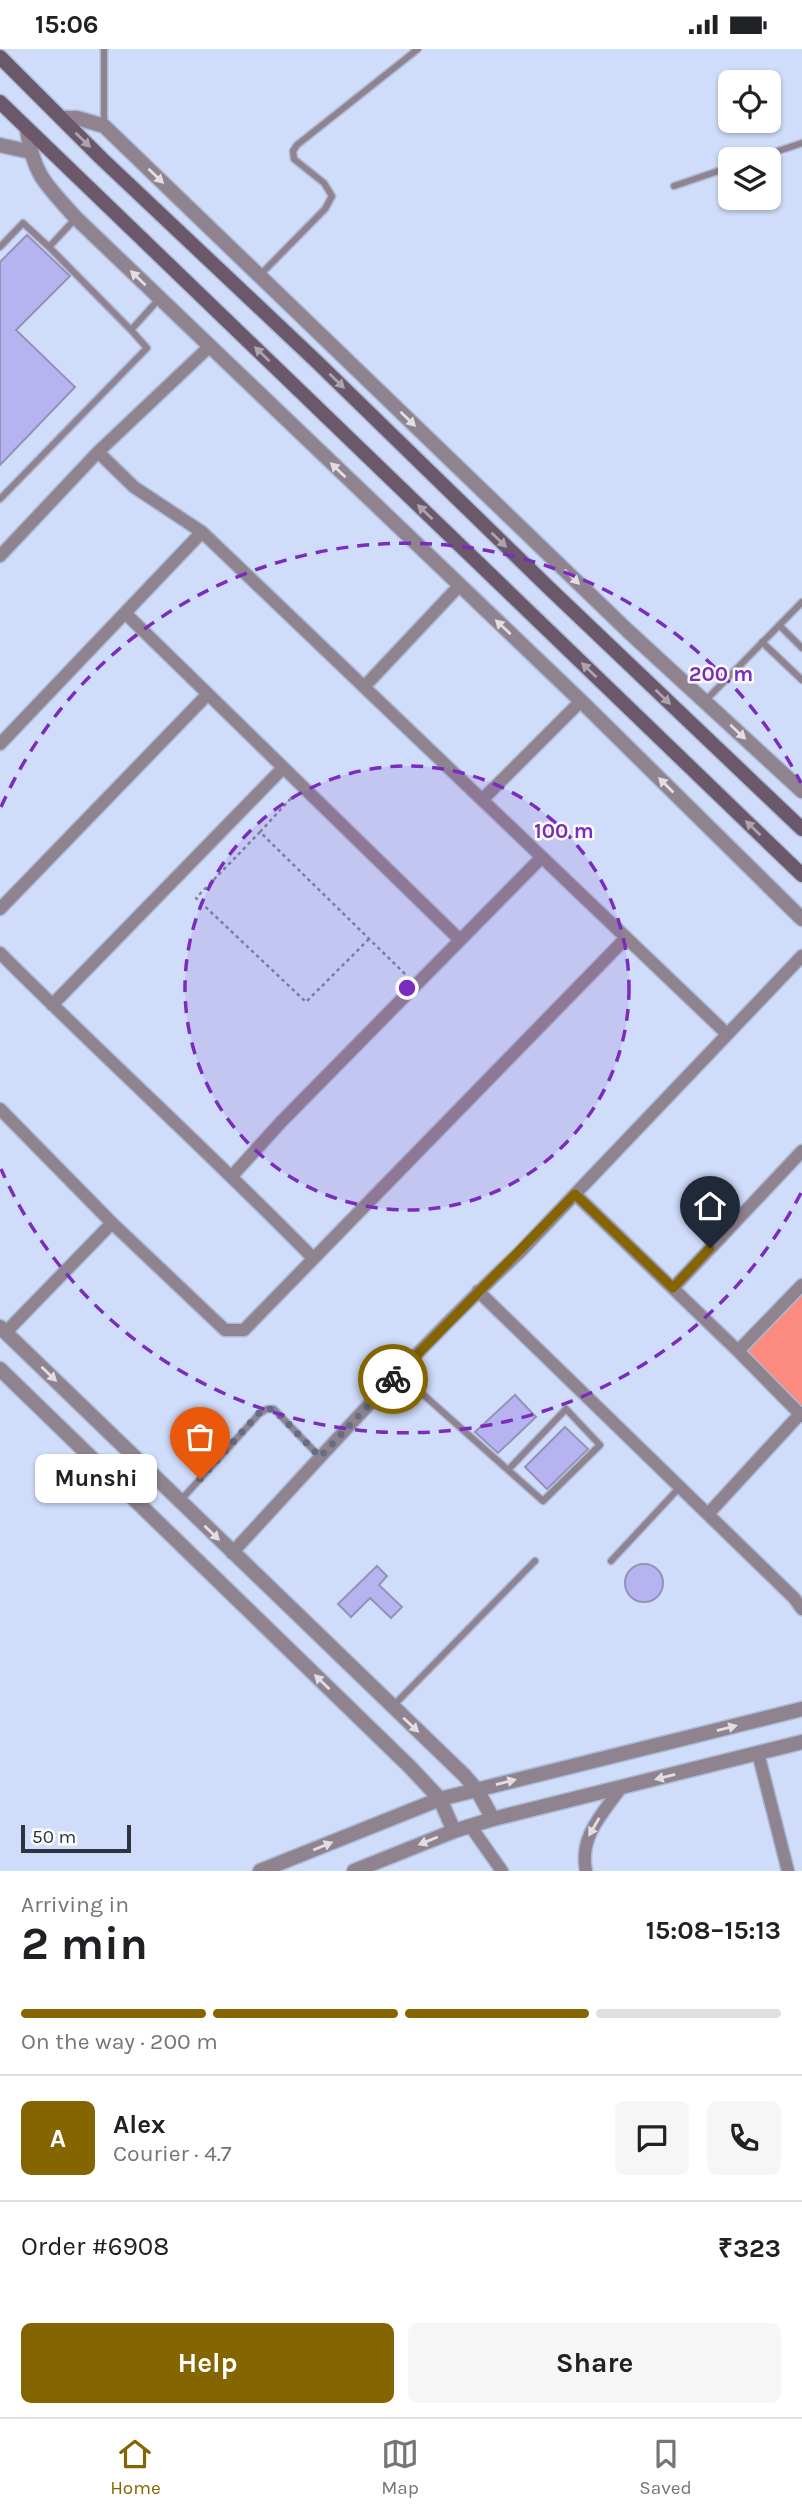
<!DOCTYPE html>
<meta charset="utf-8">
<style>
body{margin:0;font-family:Karla,sans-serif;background:#f6f6f6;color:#202124;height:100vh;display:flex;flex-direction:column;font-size:26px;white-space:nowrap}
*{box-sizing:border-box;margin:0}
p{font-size:23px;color:#757577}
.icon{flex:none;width:38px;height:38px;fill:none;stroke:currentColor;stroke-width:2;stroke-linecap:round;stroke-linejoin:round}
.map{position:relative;height:1822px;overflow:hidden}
.sheet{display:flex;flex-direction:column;background:#fff;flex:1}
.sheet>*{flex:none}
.controls{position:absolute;left:718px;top:21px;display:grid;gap:14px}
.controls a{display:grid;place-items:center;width:63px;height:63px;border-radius:10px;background:#fff;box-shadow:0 2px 5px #0004;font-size:35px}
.scale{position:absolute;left:21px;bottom:18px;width:110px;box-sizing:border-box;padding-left:7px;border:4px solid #2c3341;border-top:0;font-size:19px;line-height:24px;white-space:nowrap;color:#2c3341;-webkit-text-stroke:5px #fdfdfd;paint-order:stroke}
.pin{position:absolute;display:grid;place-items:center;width:60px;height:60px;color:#fff;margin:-72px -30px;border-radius:50% 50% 50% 0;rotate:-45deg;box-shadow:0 0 7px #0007}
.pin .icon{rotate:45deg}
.courier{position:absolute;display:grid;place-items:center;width:70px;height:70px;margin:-35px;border:5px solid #856500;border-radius:50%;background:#fff;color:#222;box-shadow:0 2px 9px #0007}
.bubble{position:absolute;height:49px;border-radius:10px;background:#fff;box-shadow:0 2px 5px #0004;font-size:23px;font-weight:700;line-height:49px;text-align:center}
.overview em{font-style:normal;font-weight:700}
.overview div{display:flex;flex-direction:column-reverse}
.overview{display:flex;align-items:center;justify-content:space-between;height:119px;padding:0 21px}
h1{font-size:46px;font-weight:700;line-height:52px}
.bar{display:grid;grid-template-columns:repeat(4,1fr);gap:10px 7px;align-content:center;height:84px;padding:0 21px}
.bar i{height:9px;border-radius:5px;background:#e0e0e0}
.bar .on{background:#856500}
.bar p{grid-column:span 4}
.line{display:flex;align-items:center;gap:18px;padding:0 21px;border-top:2px solid #e0e0e0}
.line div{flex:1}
.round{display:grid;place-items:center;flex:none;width:74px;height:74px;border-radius:10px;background:#f6f6f6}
.primary-button{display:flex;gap:14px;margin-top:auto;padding:14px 21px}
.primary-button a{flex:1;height:80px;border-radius:10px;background:#856500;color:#fff;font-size:28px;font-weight:700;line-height:80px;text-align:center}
.primary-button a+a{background:#f6f6f6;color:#202124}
.status{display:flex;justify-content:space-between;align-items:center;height:49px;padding:0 35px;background:#fff;direction:ltr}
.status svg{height:19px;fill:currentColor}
.dock{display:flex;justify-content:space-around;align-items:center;height:98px;border-top:2px solid #e0e0e0;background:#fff;font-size:19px;color:#757577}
.dock a{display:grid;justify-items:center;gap:4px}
.dock .on{color:#856500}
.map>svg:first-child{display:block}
.green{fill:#fb8b7f}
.building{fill:#b7b3f1;stroke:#9492b7;stroke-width:2}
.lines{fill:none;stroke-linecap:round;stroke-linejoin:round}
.service-casing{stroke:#aebad5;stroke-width:9}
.minor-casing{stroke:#aebad5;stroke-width:15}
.tertiary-casing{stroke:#aebad5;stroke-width:17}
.secondary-casing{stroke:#aebad5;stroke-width:17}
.path{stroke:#7d879d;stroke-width:2.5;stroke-dasharray:3.5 3.5;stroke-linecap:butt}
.service{stroke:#908390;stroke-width:6}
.minor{stroke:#908390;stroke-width:12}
.tertiary{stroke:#908390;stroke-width:14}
.secondary{stroke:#6b596b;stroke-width:14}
.oneway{fill:#ada3ad}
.oneway2{fill:#e2dee2}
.done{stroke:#656e82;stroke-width:7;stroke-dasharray:0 12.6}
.route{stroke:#856500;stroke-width:9}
.ring{fill:none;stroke:#7b2cbf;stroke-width:3.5;stroke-dasharray:12 9}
.centre{fill:#7b2cbf;stroke:#fdfdfd;stroke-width:3.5}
.ring-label{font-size:21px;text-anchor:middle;font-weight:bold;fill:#7b2cbf;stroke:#fdfdfd;stroke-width:5;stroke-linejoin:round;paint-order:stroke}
</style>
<div class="status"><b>15:06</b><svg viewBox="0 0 49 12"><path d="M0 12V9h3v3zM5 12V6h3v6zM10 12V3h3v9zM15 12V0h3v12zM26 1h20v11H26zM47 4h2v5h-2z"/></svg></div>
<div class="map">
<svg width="802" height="1822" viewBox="0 0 802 1822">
<rect width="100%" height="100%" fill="#cfdcfa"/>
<path class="green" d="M 802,1236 L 802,1360 L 738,1302 Z"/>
<path class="building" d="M 27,186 L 70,227 L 16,281 L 75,338 L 0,416 L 0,213 Z
M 515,1346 L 536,1368 L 498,1404 L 475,1383 Z
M 565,1378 L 588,1400 L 547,1440 L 525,1418 Z
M625 1534a19 19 0 1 1 38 0a19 19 0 1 1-38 0Z
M 377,1517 L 387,1527 L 379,1536 L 402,1558 L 391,1569 L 370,1549 L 351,1568 L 338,1555 Z"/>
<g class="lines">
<defs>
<path id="service" d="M 104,75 L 104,0
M 754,110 L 802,94
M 674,137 L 730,118
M 0,198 L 23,174 L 49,198 L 76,169
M 49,198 L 131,281
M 260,226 L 325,160 L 332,147 L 324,134 L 294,110 L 293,102 L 297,96 L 418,0
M 0,450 L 147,299 L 131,281 L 159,250
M 779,576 L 802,599
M 762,593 L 802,631
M 706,651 L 802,553
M 399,1324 L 543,1452 L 600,1396 L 566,1360 L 508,1421
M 180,1452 L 259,1365 L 267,1360 L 274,1360 L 320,1408
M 611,1512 L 679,1439
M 392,1658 L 535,1512"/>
<path id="minor" d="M 98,403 L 134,438 L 202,483 L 727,985
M 0,507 L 98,403 L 209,298
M 126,565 L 460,891
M 364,638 L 459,537
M 0,695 L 202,483
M 482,751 L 581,652
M 0,860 L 207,646
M 0,904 C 103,1007 211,1105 313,1209
M 52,956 L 283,719
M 0,1060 L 112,1174 L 225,1281 L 244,1281 L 626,889
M 232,1127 L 281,1073 L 541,809
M 575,1145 L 738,1302 L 802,1367
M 673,1239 L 802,1102
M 478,1242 L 794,1549 L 802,1560
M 6,1283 L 112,1174
M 738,1302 L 802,1236
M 709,1464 L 800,1365
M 232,1504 C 326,1402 418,1299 519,1204 L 802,907
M 758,1704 L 788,1822
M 471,1778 L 502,1822
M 586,1822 C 579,1788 602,1765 620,1740"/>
<path id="tertiary" d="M 61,69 L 77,69 L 104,77 L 628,582 L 802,742
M 27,81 C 34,128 46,135 76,169 L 581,652 L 802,870
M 0,96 L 31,103
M 0,1278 L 464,1726 L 477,1741 L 493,1770
M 0,1320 L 410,1718 L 440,1750 L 454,1782
M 260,1822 L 440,1750 L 802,1660
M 354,1822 L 454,1782 L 493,1770 L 802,1693"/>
<path id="secondary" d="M 0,8 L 101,109 L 316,312 L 548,538 L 802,780
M 0,53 L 802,826"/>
</defs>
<use href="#service" class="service-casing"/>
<use href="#minor" class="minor-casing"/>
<use href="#tertiary" class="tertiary-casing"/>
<use href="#secondary" class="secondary-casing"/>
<path class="path" d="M 260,783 L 293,747
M 369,890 L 306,953 L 196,849 L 260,783 L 406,926"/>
<use href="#service" class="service"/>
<use href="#minor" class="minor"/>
<use href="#tertiary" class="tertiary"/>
<use href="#secondary" class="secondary"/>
</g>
<defs><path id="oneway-solid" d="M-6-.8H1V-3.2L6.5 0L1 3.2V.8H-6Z" transform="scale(1.75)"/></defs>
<g class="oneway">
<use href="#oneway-solid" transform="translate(83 91) rotate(44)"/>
<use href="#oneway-solid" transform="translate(262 305) rotate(-136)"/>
<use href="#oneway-solid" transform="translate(337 332) rotate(44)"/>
<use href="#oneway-solid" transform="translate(425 463) rotate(-136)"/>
<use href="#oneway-solid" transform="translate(499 491) rotate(44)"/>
<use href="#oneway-solid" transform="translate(589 621) rotate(-136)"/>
<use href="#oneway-solid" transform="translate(663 648) rotate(44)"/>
<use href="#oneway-solid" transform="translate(753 779) rotate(-136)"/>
</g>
<g class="oneway2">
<use href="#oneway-solid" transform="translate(156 127) rotate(44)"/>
<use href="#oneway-solid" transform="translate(138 229) rotate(-136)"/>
<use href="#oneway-solid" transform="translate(408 370) rotate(44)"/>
<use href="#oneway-solid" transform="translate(338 421) rotate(-136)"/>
<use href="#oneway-solid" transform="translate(572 528) rotate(44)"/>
<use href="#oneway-solid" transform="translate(503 578) rotate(-137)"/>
<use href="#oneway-solid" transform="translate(738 683) rotate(43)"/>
<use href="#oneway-solid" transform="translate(666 736) rotate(-135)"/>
<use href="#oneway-solid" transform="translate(49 1325) rotate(44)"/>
<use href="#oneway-solid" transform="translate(212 1484) rotate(44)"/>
<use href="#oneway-solid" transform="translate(322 1633) rotate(-136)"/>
<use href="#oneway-solid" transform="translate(411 1676) rotate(43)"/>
<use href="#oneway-solid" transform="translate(727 1679) rotate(-14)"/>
<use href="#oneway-solid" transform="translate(665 1728) rotate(166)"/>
<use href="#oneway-solid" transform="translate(506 1733) rotate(-14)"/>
<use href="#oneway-solid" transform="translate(594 1778) rotate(120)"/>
<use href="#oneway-solid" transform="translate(428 1792) rotate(158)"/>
<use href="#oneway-solid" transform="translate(323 1797) rotate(-22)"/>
</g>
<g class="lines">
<path class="done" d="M 200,1430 L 259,1364 L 267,1360 L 274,1360 L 320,1408 L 393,1330"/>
<path class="route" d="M 393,1330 L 575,1145 L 673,1239 L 710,1199"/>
</g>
<circle cx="407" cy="939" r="222" fill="#7b2cbf" fill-opacity=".12"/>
<g class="ring">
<circle cx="407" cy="939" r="222"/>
<path d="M801 1144A444 444 0 0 1 1 1120M1 758A444 444 0 0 1 801 734"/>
</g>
<circle cx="407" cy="939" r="10" class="centre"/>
<g class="ring-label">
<text x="721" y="632">200 m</text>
<text x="564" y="789">100 m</text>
</g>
</svg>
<div class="controls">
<a><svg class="icon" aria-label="locate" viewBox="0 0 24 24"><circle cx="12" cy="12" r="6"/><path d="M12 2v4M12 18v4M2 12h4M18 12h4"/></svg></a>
<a><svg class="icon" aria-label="layers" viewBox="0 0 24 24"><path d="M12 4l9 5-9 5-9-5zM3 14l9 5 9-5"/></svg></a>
</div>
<div class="scale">50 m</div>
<div class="pin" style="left:200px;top:1430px;background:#ea580c"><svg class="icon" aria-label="bag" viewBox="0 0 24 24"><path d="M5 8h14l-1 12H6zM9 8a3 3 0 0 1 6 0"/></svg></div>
<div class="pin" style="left:710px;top:1199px;background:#1f2937"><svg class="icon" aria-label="home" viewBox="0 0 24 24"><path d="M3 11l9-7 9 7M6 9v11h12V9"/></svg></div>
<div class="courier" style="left:393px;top:1330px"><svg class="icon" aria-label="bike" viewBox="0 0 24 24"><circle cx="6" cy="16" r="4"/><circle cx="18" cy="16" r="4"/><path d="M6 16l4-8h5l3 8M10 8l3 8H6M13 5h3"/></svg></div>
<div class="bubble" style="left:35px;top:1405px;width:122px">Munshi</div>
</div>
<section class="sheet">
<div class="overview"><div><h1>2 min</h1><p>Arriving in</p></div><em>15:08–15:13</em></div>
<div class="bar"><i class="on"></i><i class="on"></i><i class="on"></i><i></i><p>On the way · 200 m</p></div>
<div class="line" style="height:126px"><b class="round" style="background:#856500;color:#fff">A</b><div><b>Alex</b><p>Courier · 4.7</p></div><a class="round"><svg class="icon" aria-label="chat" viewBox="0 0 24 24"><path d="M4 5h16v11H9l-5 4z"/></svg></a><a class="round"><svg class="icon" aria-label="phone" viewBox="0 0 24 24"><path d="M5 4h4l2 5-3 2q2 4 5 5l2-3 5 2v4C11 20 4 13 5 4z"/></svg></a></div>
<div class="line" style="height:91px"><div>Order #6908</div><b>₹323</b></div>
<div class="primary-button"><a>Help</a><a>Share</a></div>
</section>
<nav class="dock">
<a class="on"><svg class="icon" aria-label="home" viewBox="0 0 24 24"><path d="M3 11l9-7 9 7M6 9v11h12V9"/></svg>Home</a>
<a><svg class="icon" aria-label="map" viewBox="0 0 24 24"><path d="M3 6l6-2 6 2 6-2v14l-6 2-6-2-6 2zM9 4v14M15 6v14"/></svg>Map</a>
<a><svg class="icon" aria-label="saved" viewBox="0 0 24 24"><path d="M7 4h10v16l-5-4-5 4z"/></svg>Saved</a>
</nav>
